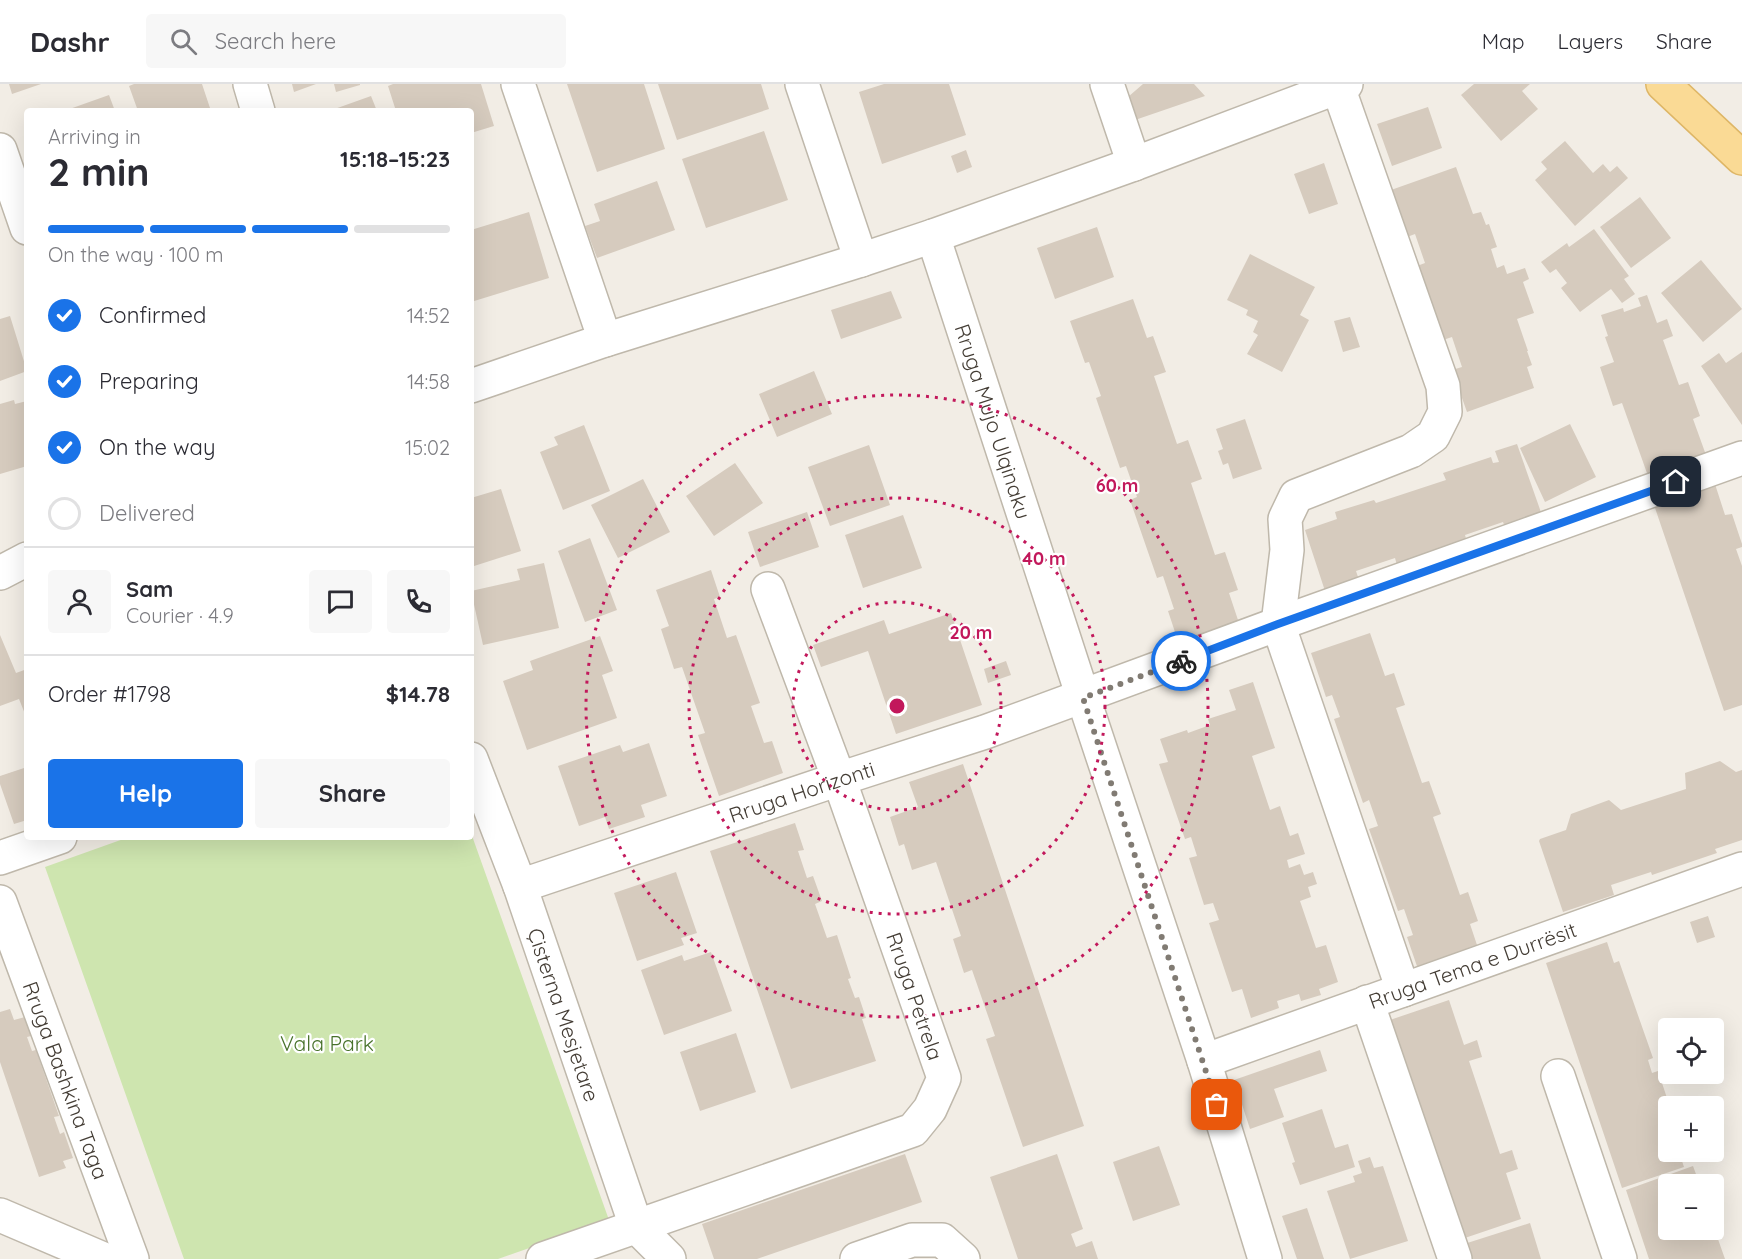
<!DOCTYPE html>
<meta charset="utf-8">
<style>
body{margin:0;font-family:Quicksand,sans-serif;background:#f7f7f7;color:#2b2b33;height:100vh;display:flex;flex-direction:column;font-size:22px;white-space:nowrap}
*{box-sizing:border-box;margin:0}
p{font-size:20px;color:#7c7c81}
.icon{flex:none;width:33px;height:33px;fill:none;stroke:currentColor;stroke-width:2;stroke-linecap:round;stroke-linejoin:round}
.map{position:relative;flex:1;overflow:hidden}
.panel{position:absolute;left:24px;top:24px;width:450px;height:732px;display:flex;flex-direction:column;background:#fff;border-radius:6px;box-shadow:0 6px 24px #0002}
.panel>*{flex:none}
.controls{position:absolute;left:1658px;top:934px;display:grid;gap:12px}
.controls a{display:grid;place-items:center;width:66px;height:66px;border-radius:6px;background:#fff;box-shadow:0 6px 24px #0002;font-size:30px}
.pin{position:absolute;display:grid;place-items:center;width:51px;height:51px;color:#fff;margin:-26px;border-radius:12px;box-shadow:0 3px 9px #0006}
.courier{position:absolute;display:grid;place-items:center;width:60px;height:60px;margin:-30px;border:4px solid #1a73e8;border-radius:50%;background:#fff;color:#222;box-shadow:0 2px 8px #0007}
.summary em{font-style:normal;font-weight:700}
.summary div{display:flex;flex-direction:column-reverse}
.summary{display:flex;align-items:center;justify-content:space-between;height:102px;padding:0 24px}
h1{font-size:39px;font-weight:700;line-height:45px}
.bar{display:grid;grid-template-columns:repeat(4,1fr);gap:9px 6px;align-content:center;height:72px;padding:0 24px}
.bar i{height:8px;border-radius:4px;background:#e1e1e2}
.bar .active{background:#1a73e8}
.bar p{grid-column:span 4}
.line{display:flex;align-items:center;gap:15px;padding:0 24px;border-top:2px solid #e1e1e2}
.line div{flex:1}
.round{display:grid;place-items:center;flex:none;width:63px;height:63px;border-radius:6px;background:#f7f7f7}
ol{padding:0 24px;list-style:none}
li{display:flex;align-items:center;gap:18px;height:66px}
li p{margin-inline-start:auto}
li .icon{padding:6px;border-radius:50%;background:#1a73e8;color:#fff;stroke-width:4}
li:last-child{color:#7c7c81}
li i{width:33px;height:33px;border:3px solid #e1e1e2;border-radius:50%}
.button{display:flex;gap:12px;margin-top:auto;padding:12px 24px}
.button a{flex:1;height:69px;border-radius:6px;background:#1a73e8;color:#fff;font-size:24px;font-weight:700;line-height:69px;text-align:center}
.button a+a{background:#f7f7f7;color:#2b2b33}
header{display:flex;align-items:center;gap:36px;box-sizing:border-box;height:84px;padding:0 30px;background:#fff;border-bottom:2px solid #e1e1e2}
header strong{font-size:28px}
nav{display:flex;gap:33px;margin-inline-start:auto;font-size:21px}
.search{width:420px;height:54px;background:#f7f7f7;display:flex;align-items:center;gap:15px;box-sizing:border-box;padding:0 21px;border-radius:6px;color:#7c7c81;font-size:22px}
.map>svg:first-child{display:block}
.green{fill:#cee5af}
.building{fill:#d6cbbe}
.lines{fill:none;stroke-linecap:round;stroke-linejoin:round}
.minor-casing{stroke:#bfb8ab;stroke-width:36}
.major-casing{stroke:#deb666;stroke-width:36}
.minor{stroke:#fff;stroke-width:33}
.major{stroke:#fada95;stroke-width:33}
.done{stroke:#817b73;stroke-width:6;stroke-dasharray:0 10.8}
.route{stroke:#1a73e8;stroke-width:8}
.ring{fill:none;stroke:#c2185b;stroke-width:3;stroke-dasharray:3 6}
.labels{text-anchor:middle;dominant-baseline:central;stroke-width:4.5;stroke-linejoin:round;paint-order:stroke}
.street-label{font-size:21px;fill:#443d35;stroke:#fff}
.park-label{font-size:21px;fill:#48722b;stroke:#fff}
.centre{fill:#c2185b;stroke:#fff;stroke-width:3}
.ring-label{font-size:18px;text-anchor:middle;font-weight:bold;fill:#c2185b;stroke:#fff;stroke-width:4.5;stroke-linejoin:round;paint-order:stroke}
</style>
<header>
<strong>Dashr</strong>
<div class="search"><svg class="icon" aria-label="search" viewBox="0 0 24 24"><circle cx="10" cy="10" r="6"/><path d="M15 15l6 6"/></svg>Search here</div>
<nav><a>Map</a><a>Layers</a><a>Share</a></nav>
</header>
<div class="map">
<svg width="1742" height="1175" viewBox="0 0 1742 1175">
<rect width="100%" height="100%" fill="#f2ede5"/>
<path class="green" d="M 471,749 L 609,1136 L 498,1175 L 184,1175 L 45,783 L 129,753 L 471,753 Z"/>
<path class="building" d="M 9,0 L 41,0 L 12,10 Z
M 134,0 L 202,0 L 211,27 L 138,27 L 129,2 Z
M 292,0 L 316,0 L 294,8 Z
M 334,0 L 360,0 L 360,1 L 336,8 Z
M 393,0 L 481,0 L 494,42 L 471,49 L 471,27 L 396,27 L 388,2 Z
M 567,0 L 644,0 L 665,65 L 597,88 Z
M 658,0 L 761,0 L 769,25 L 677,56 Z
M 884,0 L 949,0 L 966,51 L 882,80 L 859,8 Z
M 1143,0 L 1194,0 L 1205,12 L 1135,36 L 1128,13 Z
M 1474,0 L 1530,0 L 1522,7 L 1538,25 L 1501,57 L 1461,11 Z
M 109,11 L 115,27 L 64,27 Z
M 371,12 L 377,27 L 329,27 Z
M 1428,23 L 1442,64 L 1392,82 L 1377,40 Z
M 764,47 L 788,116 L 706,144 L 682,75 Z
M 1565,57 L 1593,89 L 1603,80 L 1610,88 L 1617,82 L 1628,94 L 1575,142 L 1535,96 L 1547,85 L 1541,78 Z
M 966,66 L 972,83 L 957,89 L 951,72 Z
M 1324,79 L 1338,120 L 1309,130 L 1294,90 Z
M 1456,83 L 1473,130 L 1481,128 L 1486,141 L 1489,140 L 1497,163 L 1491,165 L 1497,184 L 1504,181 L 1507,190 L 1525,184 L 1529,195 L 1523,198 L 1534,229 L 1517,235 L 1528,267 L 1527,267 L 1532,281 L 1527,283 L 1534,304 L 1467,328 L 1452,286 L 1462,283 L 1452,253 L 1443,256 L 1417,182 L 1425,179 L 1415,150 L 1407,153 L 1391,106 Z
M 657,97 L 675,146 L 597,174 L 585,142 L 600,137 L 594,120 Z
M 1640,113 L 1671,154 L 1631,184 L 1600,143 Z
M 529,128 L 549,194 L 471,218 L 471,146 Z
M 1097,143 L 1114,193 L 1055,215 L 1037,164 Z
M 1594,145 L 1629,192 L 1624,195 L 1635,210 L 1622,219 L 1611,205 L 1580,228 L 1561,204 L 1567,199 L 1556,185 L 1550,189 L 1541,178 L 1567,159 L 1569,163 Z
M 1250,170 L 1315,203 L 1300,231 L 1309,236 L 1282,288 L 1247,270 L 1258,251 L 1253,248 L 1258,237 L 1246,231 L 1248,226 L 1227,216 Z
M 1701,176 L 1742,225 L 1703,258 L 1661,209 Z
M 891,207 L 902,234 L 841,255 L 831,226 Z
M 1647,211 L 1657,239 L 1667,235 L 1673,252 L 1663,256 L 1679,301 L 1688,298 L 1700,332 L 1693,335 L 1706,371 L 1648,392 L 1622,319 L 1613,322 L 1600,283 L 1614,278 L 1605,253 L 1608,252 L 1601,231 L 1623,224 L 1624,228 L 1641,222 L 1638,214 Z
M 1133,215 L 1147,254 L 1153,252 L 1166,288 L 1154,292 L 1177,360 L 1188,356 L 1202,395 L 1191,399 L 1215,471 L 1225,468 L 1238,506 L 1229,509 L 1240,542 L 1180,563 L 1168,527 L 1174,525 L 1163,492 L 1157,494 L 1130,416 L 1137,413 L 1126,382 L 1120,384 L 1096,314 L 1101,312 L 1089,278 L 1085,279 L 1070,237 Z
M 10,232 L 27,287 L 0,297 L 0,235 Z
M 1350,233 L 1360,263 L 1343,268 L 1334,237 Z
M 1742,268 L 1742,341 L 1701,282 L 1719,269 L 1726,279 Z
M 814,287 L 832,330 L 777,353 L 759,310 Z
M 14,316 L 15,320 L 27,317 L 27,382 L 0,390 L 0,320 Z
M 1245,335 L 1262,385 L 1233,395 L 1228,379 L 1223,381 L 1218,367 L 1223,365 L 1216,345 Z
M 1570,340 L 1596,393 L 1545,418 L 1520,364 Z
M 584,341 L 610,407 L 563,426 L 540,368 L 558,361 L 554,353 Z
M 1517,360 L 1543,434 L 1506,446 L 1503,438 L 1465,451 L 1467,458 L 1397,481 L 1395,474 L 1356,487 L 1359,496 L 1325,507 L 1305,446 L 1337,435 L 1335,428 L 1374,416 L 1376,419 L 1446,396 L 1443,389 L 1491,373 L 1493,379 L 1499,378 L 1495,367 Z
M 869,361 L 890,421 L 830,442 L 808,383 Z
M 735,379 L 763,419 L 714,452 L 686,412 Z
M 643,395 L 670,448 L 618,474 L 591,421 Z
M 1714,397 L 1725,431 L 1732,430 L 1742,460 L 1742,463 L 1736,465 L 1742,482 L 1742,621 L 1724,627 L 1653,418 Z
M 501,405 L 521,467 L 471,483 L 471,414 Z
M 807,428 L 819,463 L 760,483 L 748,448 Z
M 903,431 L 922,484 L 863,504 L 845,451 Z
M 590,454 L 617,526 L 585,538 L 558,467 Z
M 544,479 L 559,544 L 483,561 L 471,507 L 520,496 L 517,485 Z
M 711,486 L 720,513 L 714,515 L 727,554 L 736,551 L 760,619 L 751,622 L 764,659 L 772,657 L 783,689 L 719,712 L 698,651 L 705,649 L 682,583 L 674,585 L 661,545 L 669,542 L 656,506 Z
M 951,529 L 982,621 L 896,650 L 868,567 L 821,583 L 813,561 L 884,536 L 889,550 Z
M 1370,549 L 1385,592 L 1394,589 L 1405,621 L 1396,624 L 1422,699 L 1429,697 L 1441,730 L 1433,733 L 1460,811 L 1468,808 L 1478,837 L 1470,840 L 1481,873 L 1421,894 L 1407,853 L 1413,851 L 1404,825 L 1398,827 L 1369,745 L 1378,742 L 1369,716 L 1363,719 L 1334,635 L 1340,633 L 1332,611 L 1326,613 L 1311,569 Z
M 0,551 L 16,589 L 27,585 L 27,635 L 19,615 L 0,622 Z
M 600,552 L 613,587 L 602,591 L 617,634 L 527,666 L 503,597 L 533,586 L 530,577 Z
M 1006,577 L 1011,591 L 988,599 L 984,585 Z
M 1253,598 L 1275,664 L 1252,672 L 1270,726 L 1280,722 L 1290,752 L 1298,749 L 1305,770 L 1287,776 L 1289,784 L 1300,780 L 1304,791 L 1313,788 L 1317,800 L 1308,803 L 1311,813 L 1300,817 L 1316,864 L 1326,861 L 1338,898 L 1319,905 L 1321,911 L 1301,917 L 1299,910 L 1277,917 L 1279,924 L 1251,934 L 1242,905 L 1232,908 L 1209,839 L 1219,836 L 1213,819 L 1204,821 L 1189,774 L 1197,772 L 1191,753 L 1185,755 L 1159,680 L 1168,678 L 1160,655 L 1187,646 L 1188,649 L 1210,641 L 1208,635 L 1236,626 L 1229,606 Z
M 649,659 L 667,712 L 641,721 L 645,733 L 609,745 L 605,733 L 579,742 L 558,682 L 620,661 L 623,668 Z
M 1720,677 L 1736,688 L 1742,686 L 1742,756 L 1715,765 L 1717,769 L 1652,791 L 1651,788 L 1611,801 L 1614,811 L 1563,828 L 1539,757 L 1540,755 L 1566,746 L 1571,730 L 1609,716 L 1621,726 L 1686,705 L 1685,689 Z
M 963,680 L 1084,1042 L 1023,1063 L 986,955 L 995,952 L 972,886 L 964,889 L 953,855 L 961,852 L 936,778 L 912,786 L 904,760 L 899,762 L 890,733 L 918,723 L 909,698 Z
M 27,683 L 27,736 L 14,740 L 0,700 L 0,692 Z
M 795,739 L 804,766 L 798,767 L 807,794 L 813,792 L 822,817 L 815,820 L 827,854 L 837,851 L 851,894 L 848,895 L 855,914 L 859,913 L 866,934 L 862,935 L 876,977 L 791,1005 L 710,767 Z
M 676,788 L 697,849 L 681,854 L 684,861 L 637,877 L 614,809 Z
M 1708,832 L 1715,853 L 1697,859 L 1690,838 Z
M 1607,858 L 1614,879 L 1619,877 L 1653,974 L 1648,976 L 1652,989 L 1658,987 L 1670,1023 L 1668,1023 L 1668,1068 L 1679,1068 L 1684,1083 L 1622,1104 L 1546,879 Z
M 711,868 L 732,927 L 664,951 L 641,886 L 682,871 L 684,877 Z
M 1449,916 L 1464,961 L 1477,956 L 1482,973 L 1469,977 L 1500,1070 L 1512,1066 L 1518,1085 L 1506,1089 L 1521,1135 L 1456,1157 L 1384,938 Z
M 10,925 L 14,936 L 25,933 L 31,952 L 27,953 L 32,967 L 36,966 L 59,1032 L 54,1033 L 60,1050 L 64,1048 L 73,1074 L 63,1077 L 66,1084 L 39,1093 L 0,978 L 0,928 Z
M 736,949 L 756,1008 L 700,1027 L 680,968 Z
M 1320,966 L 1327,987 L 1274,1005 L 1284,1033 L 1250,1045 L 1234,996 Z
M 1322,1025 L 1335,1064 L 1348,1060 L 1355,1083 L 1300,1101 L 1292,1079 L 1295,1078 L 1282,1039 Z
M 1159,1062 L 1180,1121 L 1133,1137 L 1113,1078 Z
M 905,1070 L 922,1118 L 757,1175 L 714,1175 L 702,1140 Z
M 1057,1070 L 1083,1145 L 1071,1150 L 1076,1163 L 1092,1157 L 1098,1175 L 1018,1175 L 990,1093 Z
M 1370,1073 L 1374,1084 L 1383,1082 L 1408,1157 L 1350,1175 L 1327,1107 L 1355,1098 L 1353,1092 L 1362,1089 L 1358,1077 Z
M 1693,1082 L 1700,1101 L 1668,1101 L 1668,1146 L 1713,1146 L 1713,1141 L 1725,1175 L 1649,1175 L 1626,1106 Z
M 1307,1124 L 1324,1175 L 1297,1175 L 1282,1132 Z
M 1530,1139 L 1541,1175 L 1466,1175 L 1461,1161 Z"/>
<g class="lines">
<defs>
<g id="minor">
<path d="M 250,0 L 258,27"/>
<path d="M 518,0 L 605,256"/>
<path d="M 802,0 L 861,176"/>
<path d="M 1107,0 L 1134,80"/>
<path d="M 1338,3 L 1443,302 L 1445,328 L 1433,352 L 1411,367 L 1296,412 L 1285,435 L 1287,466 L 1278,540 L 1403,906"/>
<path d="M 0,66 L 27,144"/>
<path id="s1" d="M 933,152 L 1083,613 L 1204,977 L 1265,1175"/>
<path d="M 471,302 L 605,256 L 861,176 L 933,152 L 1134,80 L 1346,0"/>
<path d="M 0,489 L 27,475"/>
<path id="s2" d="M 471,675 L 520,802 L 636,1142 L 669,1175"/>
<path d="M 0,774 L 60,753"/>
<path id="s3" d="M 520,802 L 839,695 L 985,648 L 1278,540 L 1742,374"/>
<path id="s4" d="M 0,818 L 132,1175"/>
<path d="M 1367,918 L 1455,1175"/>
<path id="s5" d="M 1204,977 L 1742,785"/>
<path d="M 1558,992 L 1620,1175"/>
<path d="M 0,1131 L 103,1175"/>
<path d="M 543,1175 L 913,1046 L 930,1025 L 944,994 L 839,695 L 768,505"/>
<path d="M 857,1175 L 912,1156 L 942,1156 L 963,1175"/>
</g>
<path id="major" d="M 1663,0 L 1742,74"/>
</defs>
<use href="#minor" class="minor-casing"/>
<use href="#major" class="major-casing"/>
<use href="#minor" class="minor"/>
<use href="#major" class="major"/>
</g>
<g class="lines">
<path class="done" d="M 1181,577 L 1083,614 L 1217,1021"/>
<path class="route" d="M 1181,577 L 1278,540 L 1676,398"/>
</g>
<g class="ring">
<circle cx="897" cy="622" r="104"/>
<circle cx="897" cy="622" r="208"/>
<circle cx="897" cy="622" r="311"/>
</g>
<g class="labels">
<g class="street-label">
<text stroke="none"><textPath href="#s1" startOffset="195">Rruga Mujo Ulqinaku</textPath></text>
<text stroke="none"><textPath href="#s3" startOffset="297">Rruga Horizonti</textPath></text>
<text stroke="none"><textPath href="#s5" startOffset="285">Rruga Tema e Durrësit</textPath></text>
<text transform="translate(915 912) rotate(71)">Rruga Petrela</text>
<text stroke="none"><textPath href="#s2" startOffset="272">Çisterna Mesjetare</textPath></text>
<text stroke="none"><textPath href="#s4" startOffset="190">Rruga Bashkina Taga</textPath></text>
</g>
<g class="park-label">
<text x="327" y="959">Vala Park</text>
</g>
</g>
<circle cx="897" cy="622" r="9" class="centre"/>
<g class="ring-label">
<text x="1117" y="408">60 m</text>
<text x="1044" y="481">40 m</text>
<text x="971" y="555">20 m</text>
</g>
</svg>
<div class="controls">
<a><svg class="icon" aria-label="locate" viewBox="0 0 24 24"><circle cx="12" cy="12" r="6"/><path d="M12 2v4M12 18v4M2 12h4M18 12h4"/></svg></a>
<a>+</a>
<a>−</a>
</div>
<div class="pin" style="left:1217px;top:1021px;background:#ea580c"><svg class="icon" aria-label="bag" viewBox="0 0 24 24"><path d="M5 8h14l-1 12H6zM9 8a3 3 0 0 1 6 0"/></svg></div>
<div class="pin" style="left:1676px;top:398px;background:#1f2937"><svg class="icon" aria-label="home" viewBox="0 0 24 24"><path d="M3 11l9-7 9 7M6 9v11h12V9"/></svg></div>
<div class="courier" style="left:1181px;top:577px"><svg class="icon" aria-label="bike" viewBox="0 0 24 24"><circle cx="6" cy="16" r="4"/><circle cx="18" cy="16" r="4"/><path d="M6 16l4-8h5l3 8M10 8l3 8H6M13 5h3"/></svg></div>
<section class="panel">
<div class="summary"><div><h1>2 min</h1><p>Arriving in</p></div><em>15:18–15:23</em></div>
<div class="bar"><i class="active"></i><i class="active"></i><i class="active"></i><i></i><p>On the way · 100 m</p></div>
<ol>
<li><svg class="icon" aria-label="check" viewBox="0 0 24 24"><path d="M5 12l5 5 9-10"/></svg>Confirmed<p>14:52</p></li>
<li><svg class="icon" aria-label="check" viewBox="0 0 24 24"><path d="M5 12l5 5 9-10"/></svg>Preparing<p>14:58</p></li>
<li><svg class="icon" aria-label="check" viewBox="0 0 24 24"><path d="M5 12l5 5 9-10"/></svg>On the way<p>15:02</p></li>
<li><i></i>Delivered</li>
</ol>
<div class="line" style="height:108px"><a class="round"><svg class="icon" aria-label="person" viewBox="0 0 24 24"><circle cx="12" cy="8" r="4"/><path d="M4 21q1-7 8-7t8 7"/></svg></a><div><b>Sam</b><p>Courier · 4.9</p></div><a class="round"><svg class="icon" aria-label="chat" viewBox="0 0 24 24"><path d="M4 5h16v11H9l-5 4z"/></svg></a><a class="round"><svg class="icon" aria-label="phone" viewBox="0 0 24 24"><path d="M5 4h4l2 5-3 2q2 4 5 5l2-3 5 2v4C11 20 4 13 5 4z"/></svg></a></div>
<div class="line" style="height:78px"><div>Order #1798</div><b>$14.78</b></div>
<div class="button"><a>Help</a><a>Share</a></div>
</section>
</div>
